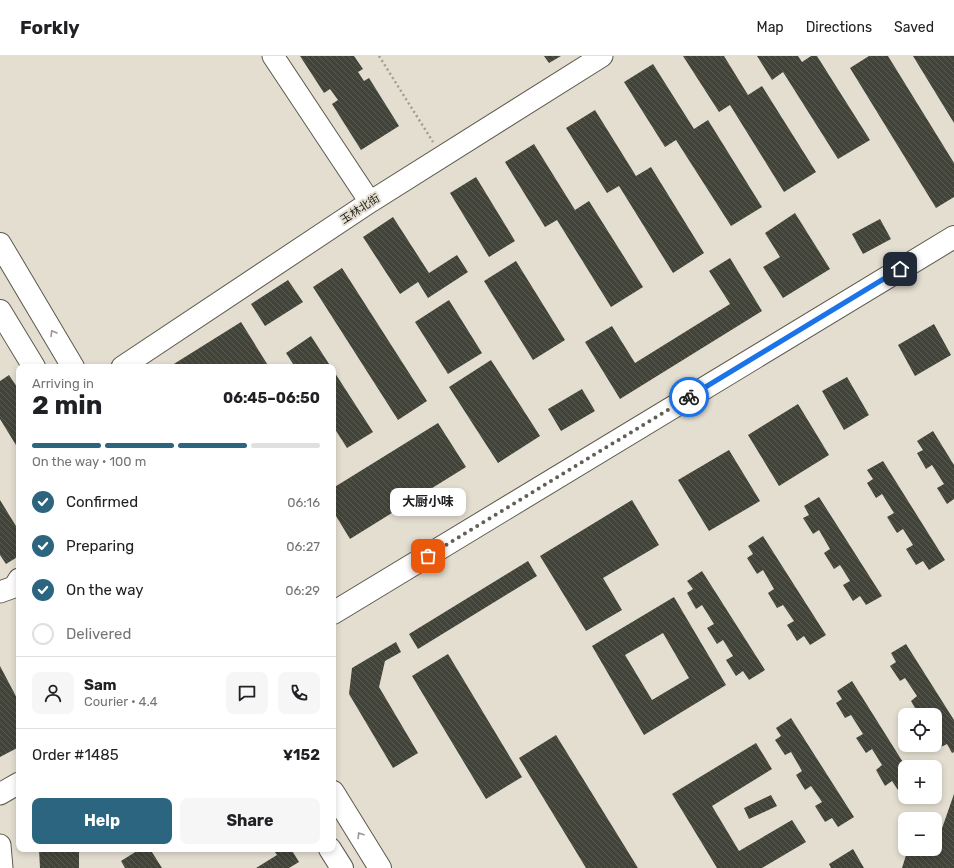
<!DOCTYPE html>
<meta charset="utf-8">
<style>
body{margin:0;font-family:Rubik,"Noto Sans SC",sans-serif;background:#f6f6f6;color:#202124;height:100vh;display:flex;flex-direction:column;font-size:15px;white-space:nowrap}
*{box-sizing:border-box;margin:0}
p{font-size:13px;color:#757577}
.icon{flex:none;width:22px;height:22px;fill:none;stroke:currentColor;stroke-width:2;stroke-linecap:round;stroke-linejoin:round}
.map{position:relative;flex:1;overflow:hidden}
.side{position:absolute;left:16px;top:308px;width:320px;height:488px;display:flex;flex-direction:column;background:#fff;border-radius:8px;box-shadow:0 2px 6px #0003}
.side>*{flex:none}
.controls{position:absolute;left:898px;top:652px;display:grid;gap:8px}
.controls a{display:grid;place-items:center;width:44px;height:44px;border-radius:8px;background:#fff;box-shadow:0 2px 6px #0003;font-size:20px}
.pin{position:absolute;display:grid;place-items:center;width:34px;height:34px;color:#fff;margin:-17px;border-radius:8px;box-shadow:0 2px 6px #0006}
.courier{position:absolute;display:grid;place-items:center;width:40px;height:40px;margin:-20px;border:3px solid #1a73e8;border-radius:50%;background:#fff;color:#222;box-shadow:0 1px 5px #0007}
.bubble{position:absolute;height:28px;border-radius:8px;background:#fff;box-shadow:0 2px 6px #0003;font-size:13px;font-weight:700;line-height:28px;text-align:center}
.headline em{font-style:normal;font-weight:700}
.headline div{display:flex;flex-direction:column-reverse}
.headline{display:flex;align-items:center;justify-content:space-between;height:68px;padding:0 16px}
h1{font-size:26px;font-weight:700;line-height:30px}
.bar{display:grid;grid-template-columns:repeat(4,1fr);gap:6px 4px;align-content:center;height:48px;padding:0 16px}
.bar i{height:5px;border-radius:3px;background:#e0e0e0}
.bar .active{background:#2c657f}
.bar p{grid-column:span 4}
.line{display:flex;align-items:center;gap:10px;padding:0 16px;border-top:1px solid #e0e0e0}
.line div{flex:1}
.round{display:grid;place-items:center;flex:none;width:42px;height:42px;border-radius:8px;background:#f6f6f6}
ol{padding:0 16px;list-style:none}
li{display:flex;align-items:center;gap:12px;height:44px}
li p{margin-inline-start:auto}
li .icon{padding:4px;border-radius:50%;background:#2c657f;color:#fff;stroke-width:4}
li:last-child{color:#757577}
li i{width:22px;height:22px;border:2px solid #e0e0e0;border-radius:50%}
.primary-button{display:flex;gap:8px;margin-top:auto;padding:8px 16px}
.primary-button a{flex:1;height:46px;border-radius:8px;background:#2c657f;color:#fff;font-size:16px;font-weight:700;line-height:46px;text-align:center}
.primary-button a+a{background:#f6f6f6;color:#202124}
header{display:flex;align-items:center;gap:24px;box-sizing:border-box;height:56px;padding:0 20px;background:#fff;border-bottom:1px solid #e0e0e0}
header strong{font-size:19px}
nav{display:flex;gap:22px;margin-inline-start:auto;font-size:14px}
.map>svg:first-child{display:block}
.building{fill:url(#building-back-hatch);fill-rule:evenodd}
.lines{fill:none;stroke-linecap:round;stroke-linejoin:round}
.minor-casing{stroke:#5d594d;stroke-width:23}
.major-casing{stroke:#5d594d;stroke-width:24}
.path{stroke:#a09c91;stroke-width:2.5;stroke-dasharray:2 3;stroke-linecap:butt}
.minor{stroke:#fff;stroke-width:21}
.major{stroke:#fff;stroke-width:22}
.oneway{stroke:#999896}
.done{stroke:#625f57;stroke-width:4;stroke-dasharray:0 7.2}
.route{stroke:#1a73e8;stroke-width:5}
.labels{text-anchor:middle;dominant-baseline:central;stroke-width:4;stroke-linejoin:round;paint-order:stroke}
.street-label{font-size:11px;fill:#1d1b16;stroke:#e3ded0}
</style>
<header>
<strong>Forkly</strong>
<nav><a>Map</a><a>Directions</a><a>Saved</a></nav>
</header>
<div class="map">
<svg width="954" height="812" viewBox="0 0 954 812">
<defs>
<pattern id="building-back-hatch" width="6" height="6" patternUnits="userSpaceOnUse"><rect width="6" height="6" fill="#424439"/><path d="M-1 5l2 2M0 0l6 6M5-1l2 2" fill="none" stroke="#5a5c53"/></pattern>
</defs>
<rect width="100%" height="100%" fill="#e3ded0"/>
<path class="building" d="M 300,0 L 354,0 L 363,13 L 358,16 L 364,25 L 369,22 L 399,70 L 361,94 L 332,48 L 338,44 L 330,33 L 324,37 Z
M 544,0 L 561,0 L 549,7 Z
M 683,0 L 724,0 L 748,39 L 762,30 L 816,116 L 784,136 L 730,49 L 719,56 Z
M 757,0 L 798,0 L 802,6 L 811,0 L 817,0 L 870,84 L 838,103 L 783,16 L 772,24 Z
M 869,0 L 888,0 L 954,107 L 954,141 L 936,152 L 850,12 Z
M 913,0 L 954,0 L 954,67 Z
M 653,8 L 694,73 L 708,64 L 762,151 L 731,170 L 676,84 L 665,91 L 624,26 Z
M 595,54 L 636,120 L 651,111 L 704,197 L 673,217 L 619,130 L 607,137 L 566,72 Z
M 534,88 L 575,154 L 589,145 L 643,231 L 611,251 L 557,164 L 545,171 L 505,106 Z
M 476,121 L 515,185 L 489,201 L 450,137 Z
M 795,157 L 830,213 L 783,242 L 763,211 L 780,201 L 765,177 Z
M 393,161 L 429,217 L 457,199 L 468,216 L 428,242 L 418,226 L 400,238 L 363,181 Z
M 880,163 L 891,183 L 863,198 L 852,178 Z
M 730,202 L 762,255 L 620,343 L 585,286 L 612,270 L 635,307 L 730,248 L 709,215 Z
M 516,205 L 565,284 L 533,304 L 484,225 Z
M 342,212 L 427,345 L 398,364 L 313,231 Z
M 288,224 L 303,246 L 265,270 L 251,248 Z
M 449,244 L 482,297 L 448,318 L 415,266 Z
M 241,266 L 269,311 L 169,311 Z
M 934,268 L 951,299 L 915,320 L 898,289 Z
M 311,280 L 331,311 L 295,311 L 286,297 Z
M 491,304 L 540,380 L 498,407 L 449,331 Z
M 333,314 L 373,376 L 347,392 L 333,370 Z
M 9,319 L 19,334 L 19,394 L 0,363 L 0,325 Z
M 847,321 L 869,359 L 844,374 L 822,335 Z
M 582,333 L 595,355 L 561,375 L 548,353 Z
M 798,348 L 829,399 L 779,430 L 748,379 Z
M 438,367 L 466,411 L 350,483 L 333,455 L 333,432 Z
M 933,375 L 954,409 L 954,443 L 947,448 L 937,432 L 944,428 L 932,409 L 926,413 L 917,397 L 923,394 L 917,385 Z
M 729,394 L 760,445 L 709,475 L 678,424 Z
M 883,405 L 945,504 L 929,514 L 923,505 L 916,509 L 906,493 L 913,489 L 903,473 L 897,477 L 887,461 L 894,457 L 882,438 L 876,442 L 867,427 L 873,423 L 867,414 Z
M 819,441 L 882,540 L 866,549 L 860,540 L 853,545 L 843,529 L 850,525 L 840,509 L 834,513 L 824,497 L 830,493 L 819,474 L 813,478 L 803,462 L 809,459 L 804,450 Z
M 0,444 L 19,475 L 19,500 L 6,508 L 0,499 Z
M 632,444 L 659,489 L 603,522 L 622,554 L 586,575 L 540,500 Z
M 763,480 L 826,579 L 810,589 L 804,580 L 797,585 L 787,569 L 794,565 L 783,549 L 777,552 L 768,537 L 774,533 L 763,514 L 757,518 L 747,502 L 753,498 L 748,490 Z
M 528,505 L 537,520 L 418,593 L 409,578 Z
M 702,515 L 765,614 L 749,624 L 743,615 L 736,620 L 726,604 L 733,600 L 723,584 L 717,588 L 707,572 L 714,568 L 702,549 L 696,553 L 687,537 L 693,533 L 687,525 Z
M 674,541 L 726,629 L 644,679 L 592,590 ZM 663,577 L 689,622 L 652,644 L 625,599 Z
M 396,586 L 401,596 L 385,605 L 379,631 L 418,697 L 393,712 L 349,638 L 352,612 Z
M 906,588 L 954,664 L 954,696 L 952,697 L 947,688 L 939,692 L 935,685 L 935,673 L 936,672 L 935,670 L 935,659 L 928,659 L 926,656 L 919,659 L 911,645 L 917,640 L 905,622 L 900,625 L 890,610 L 896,606 L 891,597 Z
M 448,598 L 522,721 L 486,743 L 412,620 Z
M 0,610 L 19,646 L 19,691 L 0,701 Z
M 852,625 L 906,711 L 905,711 L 905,730 L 898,734 L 892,725 L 885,730 L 876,714 L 882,709 L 872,693 L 866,697 L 856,682 L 863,678 L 851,659 L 845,662 L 836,647 L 842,643 L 837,635 Z
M 791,662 L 854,761 L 838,771 L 832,762 L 825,766 L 815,750 L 822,746 L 811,730 L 805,734 L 796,719 L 802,715 L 791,696 L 785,699 L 775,684 L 781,680 L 776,672 Z
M 556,679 L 638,812 L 586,812 L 519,702 Z
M 756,687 L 772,713 L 712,750 L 739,795 L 792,764 L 806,786 L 762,812 L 717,812 L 672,738 Z
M 954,738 L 954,812 L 902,812 L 908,793 L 935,793 L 935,776 L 940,778 Z
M 771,739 L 777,750 L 749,763 L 744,752 Z
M 39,793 L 79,793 L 79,812 L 40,812 Z
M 140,793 L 150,793 L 162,812 L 125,812 L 121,805 Z
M 273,793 L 291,793 L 299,806 L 289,812 L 256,812 L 277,799 Z
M 853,793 L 864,812 L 831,812 L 829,808 Z"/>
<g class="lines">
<defs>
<path id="minor" d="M 273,0 L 370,146
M 122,311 L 370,146 L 602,0
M 0,536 L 14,531 L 19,523
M 0,738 L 19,727
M 0,789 L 2,812"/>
<path id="major" d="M 0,188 L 73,311
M 0,255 L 34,311
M 333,557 L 954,181
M 333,736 L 380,812
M 330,793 L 342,812"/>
</defs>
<use href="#minor" class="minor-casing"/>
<use href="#major" class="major-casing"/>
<path class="path" d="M 379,0 L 433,86"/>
<use href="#minor" class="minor"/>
<use href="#major" class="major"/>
</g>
<defs><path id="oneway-chevron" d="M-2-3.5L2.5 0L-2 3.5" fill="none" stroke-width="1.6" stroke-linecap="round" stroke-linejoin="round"/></defs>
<g class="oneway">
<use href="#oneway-chevron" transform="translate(53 277) rotate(-121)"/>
<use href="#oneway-chevron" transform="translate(360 779) rotate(-122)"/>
</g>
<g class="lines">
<path class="done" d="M 428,500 L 689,341"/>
<path class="route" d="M 689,341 L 900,213"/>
</g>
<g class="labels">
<g class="street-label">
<text transform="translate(360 153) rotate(-33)">玉林北街</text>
</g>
</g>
</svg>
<div class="controls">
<a><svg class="icon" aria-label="locate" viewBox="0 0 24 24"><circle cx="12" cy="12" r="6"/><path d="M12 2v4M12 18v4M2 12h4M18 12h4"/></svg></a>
<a>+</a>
<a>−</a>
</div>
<div class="pin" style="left:428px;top:500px;background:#ea580c"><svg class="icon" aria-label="bag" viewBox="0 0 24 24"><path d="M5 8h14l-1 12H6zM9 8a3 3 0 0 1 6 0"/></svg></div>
<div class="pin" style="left:900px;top:213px;background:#1f2937"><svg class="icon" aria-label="home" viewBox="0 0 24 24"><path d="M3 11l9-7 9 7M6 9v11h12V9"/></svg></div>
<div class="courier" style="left:689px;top:341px"><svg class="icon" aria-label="bike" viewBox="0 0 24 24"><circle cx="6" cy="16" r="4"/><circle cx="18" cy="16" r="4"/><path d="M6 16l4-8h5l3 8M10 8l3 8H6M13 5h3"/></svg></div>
<div class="bubble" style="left:390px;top:432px;width:76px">大厨小味</div>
<section class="side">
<div class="headline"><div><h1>2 min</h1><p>Arriving in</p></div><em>06:45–06:50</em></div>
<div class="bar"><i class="active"></i><i class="active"></i><i class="active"></i><i></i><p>On the way · 100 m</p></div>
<ol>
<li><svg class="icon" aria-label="check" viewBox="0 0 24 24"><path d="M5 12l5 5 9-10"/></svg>Confirmed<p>06:16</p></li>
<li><svg class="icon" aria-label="check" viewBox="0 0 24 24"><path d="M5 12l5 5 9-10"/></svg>Preparing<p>06:27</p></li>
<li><svg class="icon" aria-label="check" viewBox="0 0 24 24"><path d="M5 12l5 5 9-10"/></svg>On the way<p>06:29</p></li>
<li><i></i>Delivered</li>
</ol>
<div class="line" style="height:72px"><a class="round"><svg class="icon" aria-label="person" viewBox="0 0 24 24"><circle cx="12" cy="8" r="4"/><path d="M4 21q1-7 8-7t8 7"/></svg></a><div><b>Sam</b><p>Courier · 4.4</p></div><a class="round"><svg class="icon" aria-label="chat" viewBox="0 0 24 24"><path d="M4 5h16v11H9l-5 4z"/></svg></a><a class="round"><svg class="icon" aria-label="phone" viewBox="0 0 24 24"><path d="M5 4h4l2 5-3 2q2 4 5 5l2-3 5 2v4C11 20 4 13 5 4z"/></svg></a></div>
<div class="line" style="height:52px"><div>Order #1485</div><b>¥152</b></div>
<div class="primary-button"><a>Help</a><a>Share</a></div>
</section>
</div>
